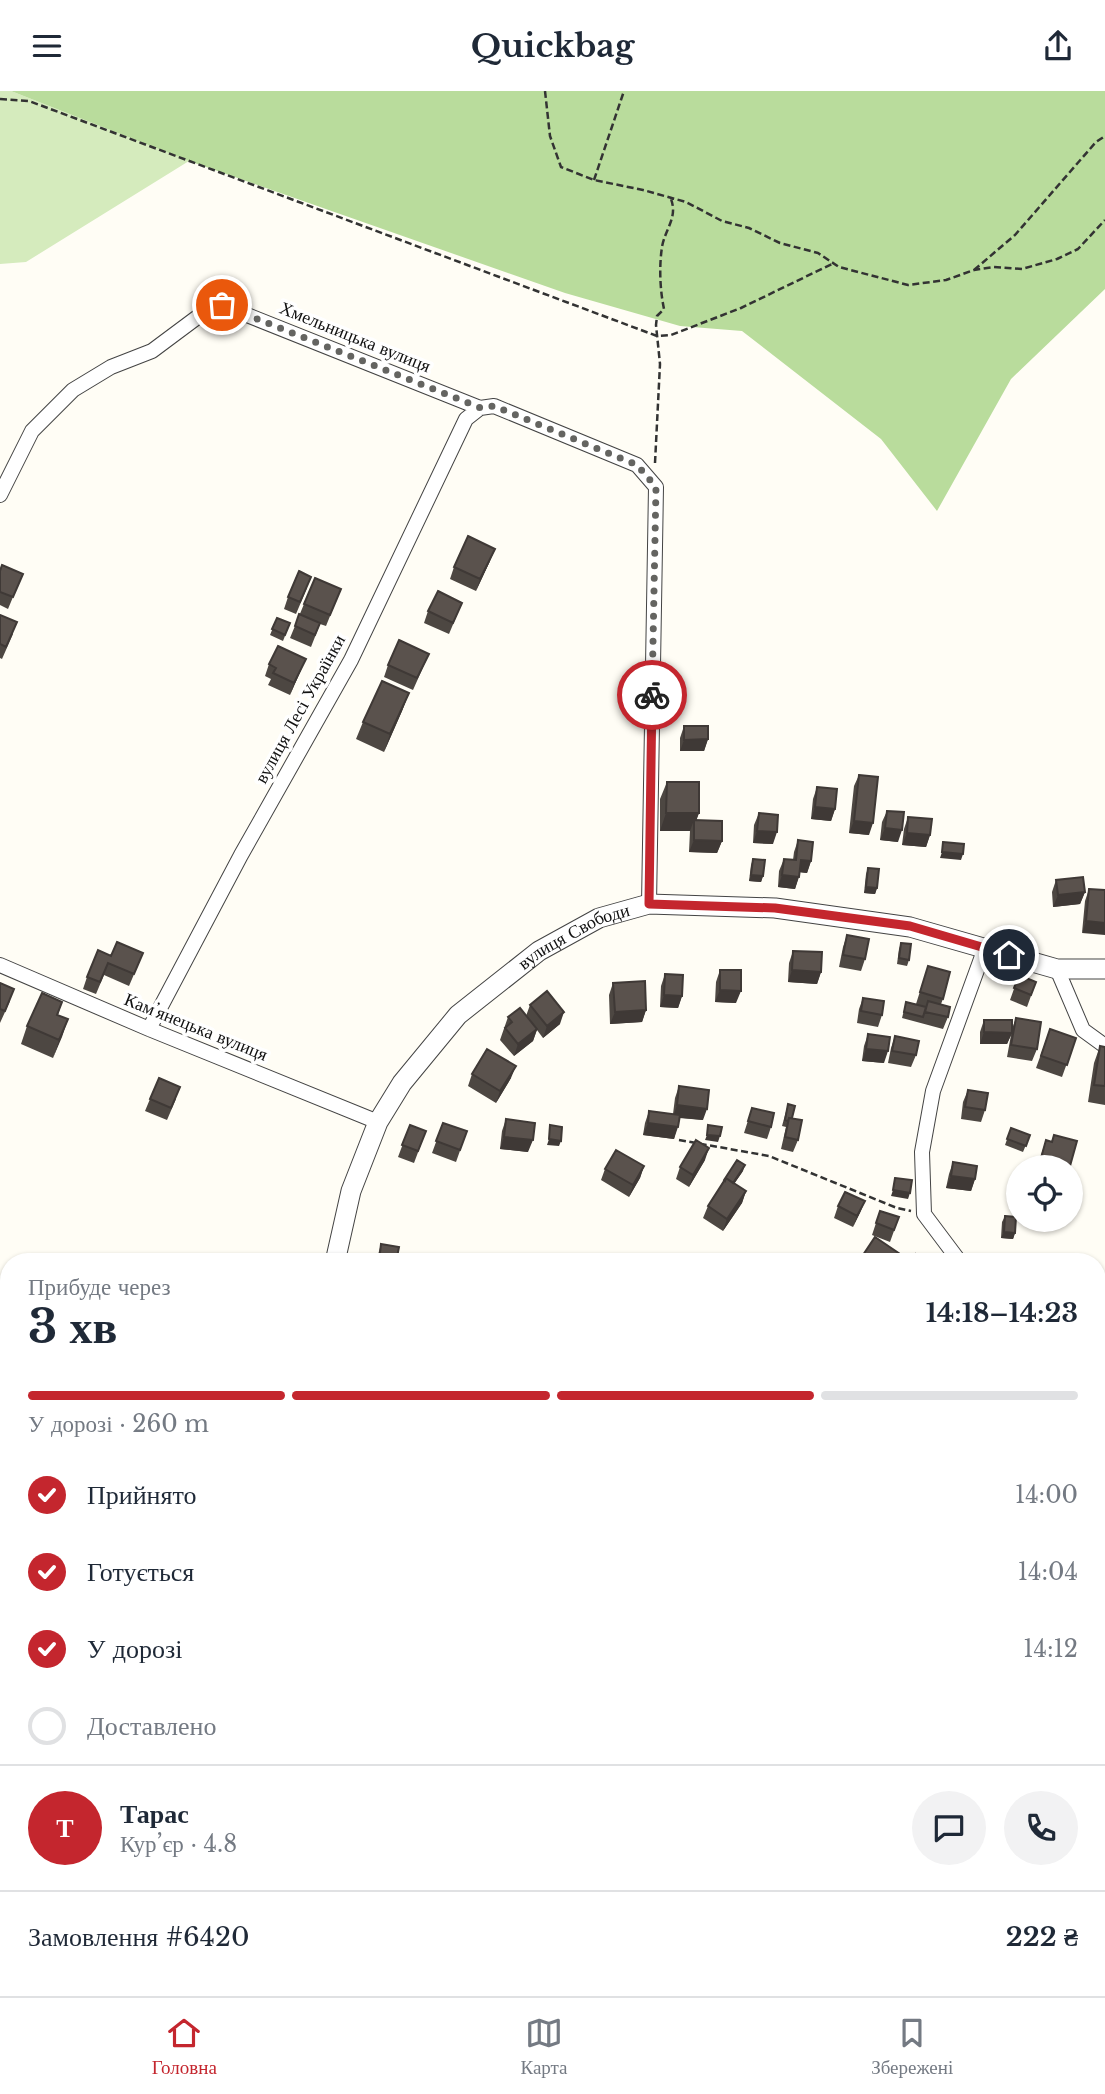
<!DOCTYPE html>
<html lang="uk">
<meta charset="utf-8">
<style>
body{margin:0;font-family:"Libre Baskerville",serif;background:#f2f2f3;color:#1f2937;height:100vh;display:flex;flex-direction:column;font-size:26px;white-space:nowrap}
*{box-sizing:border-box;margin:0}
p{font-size:23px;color:#747a83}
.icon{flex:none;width:38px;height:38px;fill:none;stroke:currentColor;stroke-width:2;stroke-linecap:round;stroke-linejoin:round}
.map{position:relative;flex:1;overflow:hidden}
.sheet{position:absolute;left:0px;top:1162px;width:1106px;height:744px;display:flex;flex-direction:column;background:#fff;border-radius:28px 28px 0 0;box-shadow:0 2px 5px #0004}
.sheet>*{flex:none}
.fabs{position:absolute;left:1006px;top:1064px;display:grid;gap:14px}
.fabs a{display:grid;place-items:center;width:77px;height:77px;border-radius:50%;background:#fff;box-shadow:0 2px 5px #0004;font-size:35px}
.pin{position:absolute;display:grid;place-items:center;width:60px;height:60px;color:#fff;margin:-30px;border:4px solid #fff;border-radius:50%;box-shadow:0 2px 7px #0007}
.courier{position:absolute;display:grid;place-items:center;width:70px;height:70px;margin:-35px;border:5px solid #c4262e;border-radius:50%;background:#fff;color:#222;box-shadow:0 2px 9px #0007}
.overview em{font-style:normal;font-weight:800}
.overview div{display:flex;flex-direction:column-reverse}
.overview{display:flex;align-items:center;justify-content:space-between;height:119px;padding:0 28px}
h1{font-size:46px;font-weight:800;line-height:52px}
.bar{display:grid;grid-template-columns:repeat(4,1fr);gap:10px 7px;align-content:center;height:84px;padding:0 28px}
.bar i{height:9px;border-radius:5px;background:#e0e1e3}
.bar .selected{background:#c4262e}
.bar p{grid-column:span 4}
.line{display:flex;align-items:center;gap:18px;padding:0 28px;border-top:2px solid #e0e1e3}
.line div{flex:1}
.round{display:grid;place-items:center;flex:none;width:74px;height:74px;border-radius:37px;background:#f2f2f3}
ol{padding:0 28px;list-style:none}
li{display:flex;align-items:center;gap:21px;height:77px}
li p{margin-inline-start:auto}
li .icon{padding:7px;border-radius:50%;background:#c4262e;color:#fff;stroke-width:4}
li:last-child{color:#747a83}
li i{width:38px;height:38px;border:4px solid #e0e1e3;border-radius:50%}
header{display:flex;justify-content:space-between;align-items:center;height:91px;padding:0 28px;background:#fff;font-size:32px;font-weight:800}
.tabs{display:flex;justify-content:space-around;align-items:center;height:98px;border-top:2px solid #e0e1e3;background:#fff;font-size:19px;color:#747a83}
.tabs a{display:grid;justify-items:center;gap:4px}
.tabs .selected{color:#c4262e}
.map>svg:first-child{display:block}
.green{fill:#d5ebbd}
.forest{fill:#b9dc9c}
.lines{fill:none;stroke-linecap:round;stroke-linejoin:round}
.minor-casing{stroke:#444;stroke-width:16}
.tertiary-casing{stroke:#444;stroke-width:21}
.path{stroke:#333;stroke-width:2.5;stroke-dasharray:7 3.5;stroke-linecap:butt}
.minor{stroke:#fff;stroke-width:14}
.tertiary{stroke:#fff;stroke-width:19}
.wall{fill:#4d4742}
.shaded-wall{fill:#3f3936}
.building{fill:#5a524d;stroke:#3f3936;stroke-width:2}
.done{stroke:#646461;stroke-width:7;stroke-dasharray:0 12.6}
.route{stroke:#c4262e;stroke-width:9}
.labels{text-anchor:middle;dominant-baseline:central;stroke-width:7;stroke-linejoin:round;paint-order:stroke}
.street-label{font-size:18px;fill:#111;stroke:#fff}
</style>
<header><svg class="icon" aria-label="menu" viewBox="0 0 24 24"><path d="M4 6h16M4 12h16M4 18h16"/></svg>Quickbag<svg class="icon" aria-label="share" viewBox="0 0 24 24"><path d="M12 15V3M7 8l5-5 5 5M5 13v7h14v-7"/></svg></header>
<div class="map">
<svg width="1105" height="1905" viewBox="0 0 1105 1905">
<rect width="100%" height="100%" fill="#fffdf5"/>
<path class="green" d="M 0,0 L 11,0 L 189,70 L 26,171 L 0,173 Z
M 9,1893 L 9,1897 L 836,1897 L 842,1905 L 1,1905 Z"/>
<path class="forest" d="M 11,0 L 1105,0 L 1105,198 L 1011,288 L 937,420 L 881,348 L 742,240 L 680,235 L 565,202 L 189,70 Z
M 1097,1593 L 1105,1617 L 1105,1905 L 1064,1905 L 1063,1897 L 1097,1897 Z"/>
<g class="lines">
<defs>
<path id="minor" d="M 0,404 L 32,340 L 73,299 L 111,276 L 152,260 L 211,216 L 222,214 L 480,317
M 0,874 L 149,938 L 378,1031
M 1057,878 L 1083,939 L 1105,955
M 149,938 L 241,764 L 351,569 L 466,328 L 480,317 L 494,315 L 637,374 L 656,396 L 649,813
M 960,1171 L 924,1123 L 922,1061 L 933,1000 L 985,857
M 0,1234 L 9,1238
M 1097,1263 L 1105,1269
M 0,1584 L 9,1588
M 882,1897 L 884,1905"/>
<g id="tertiary">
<path id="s1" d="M 335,1171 L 351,1100 L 378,1031 L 402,992 L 458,924 L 539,860 L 599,827 L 649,813 L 775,817 L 910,836 L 1057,878 L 1105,878"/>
<path d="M 0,1828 L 9,1815"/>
</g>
</defs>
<use href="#minor" class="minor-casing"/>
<use href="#tertiary" class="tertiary-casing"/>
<path class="path" d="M 545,0 L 550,45 L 561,76 L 594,89 L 643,99 L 686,111 L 722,130 L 749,137 L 780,152 L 818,162 L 839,176 L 908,194 L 946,189 L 974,179 L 994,176 L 1022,178 L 1057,168 L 1078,158 L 1105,129
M 0,8 L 29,10 L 657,245 L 671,244 L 741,217 L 834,172
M 594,89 L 624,0
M 974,179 L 1015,144 L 1096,51 L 1105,45
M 655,372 L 660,273 L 656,234 L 657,225 L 664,218 C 660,199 659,176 662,156 C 665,138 678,127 671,108
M 679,1049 L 769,1065 L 897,1117 L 911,1120"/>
<use href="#minor" class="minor"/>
<use href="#tertiary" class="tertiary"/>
</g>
<path class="wall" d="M 490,470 L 476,500 L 450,488 L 454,476 Z
M 0,480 L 18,494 L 8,518 L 0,514 Z
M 307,497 L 296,523 L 284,518 L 288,506 Z
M 341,498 L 326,535 L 320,533 L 311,556 L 290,547 L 304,513 Z
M 462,512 L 449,543 L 424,532 L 428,520 Z
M 0,524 L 13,543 L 2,568 L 0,567 Z
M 277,527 L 290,532 L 283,550 L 270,544 Z
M 429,563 L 413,599 L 384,586 L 388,574 Z
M 269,573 L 301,579 L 290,604 L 268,594 L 271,588 L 265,585 Z
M 409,602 L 402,620 L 384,661 L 356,648 L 363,631 Z
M 684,635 L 708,648 L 704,660 L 680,660 L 680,647 Z
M 859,684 L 869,744 L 849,742 L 854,695 Z
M 667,691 L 699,722 L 696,729 L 722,750 L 717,762 L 689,761 L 690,740 L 660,740 L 660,708 Z
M 817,696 L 835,718 L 831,730 L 811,728 L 813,708 Z
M 887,720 L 898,751 L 880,749 L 882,731 Z
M 759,722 L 773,753 L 753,752 L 754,734 Z
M 908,726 L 930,744 L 926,756 L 902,754 L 904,738 Z
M 798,749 L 811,770 L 807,782 L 800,781 L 795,798 L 778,796 L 779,780 L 784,768 L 793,769 L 794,761 Z
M 753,768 L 763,785 L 761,791 L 749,790 L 751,774 Z
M 868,777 L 877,797 L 875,803 L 864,802 L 866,783 Z
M 1056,789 L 1085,801 L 1080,813 L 1053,816 L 1052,801 Z
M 1089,798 L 1105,799 L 1082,842 L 1085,810 Z
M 847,844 L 865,868 L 861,880 L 839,876 L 843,856 Z
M 901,852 L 909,869 L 907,875 L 897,873 L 899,858 Z
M 793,860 L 821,881 L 817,893 L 788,891 L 789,872 Z
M 111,865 L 138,874 L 129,895 L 104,884 L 96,903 L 83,898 L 87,886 Z
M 928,875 L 943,908 L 941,913 L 948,926 L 943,938 L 902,927 L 906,911 L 916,913 Z
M 720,879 L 736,912 L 715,911 L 716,891 Z
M 665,883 L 682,905 L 678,917 L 660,916 L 661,895 Z
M 1019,884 L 1036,891 L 1027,916 L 1010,909 Z
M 0,892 L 10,910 L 0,932 Z
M 613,892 L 646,919 L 642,931 L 610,933 L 609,904 Z
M 863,907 L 882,924 L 878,936 L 857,932 L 859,918 Z
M 62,911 L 58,924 L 68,928 L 53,967 L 21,953 L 27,935 Z
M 530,914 L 560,933 L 543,947 L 537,939 L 533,950 L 514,965 L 500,949 L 508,926 L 526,925 Z
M 1016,927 L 1037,958 L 1032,970 L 1007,966 L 1011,944 L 1007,953 L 980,953 L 980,941 L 984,929 L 1012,938 Z
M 1050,938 L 1076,947 L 1062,986 L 1036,977 Z
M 868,943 L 884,972 L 862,970 L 864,955 Z
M 895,945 L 916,964 L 911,976 L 888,972 L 891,957 Z
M 1100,955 L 1105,956 L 1105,1014 L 1088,1011 L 1094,972 Z
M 472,983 L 511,987 L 496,1012 L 468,995 Z
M 679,995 L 703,1029 L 679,1027 L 674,1048 L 643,1044 L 645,1032 L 649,1020 L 673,1023 L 675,1007 Z
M 968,999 L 985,1019 L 981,1031 L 961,1028 L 963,1011 Z
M 150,1008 L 176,1008 L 167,1029 L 145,1020 Z
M 788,1013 L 798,1049 L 793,1061 L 781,1058 L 786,1036 L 782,1035 Z
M 752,1017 L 771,1036 L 767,1048 L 744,1042 Z
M 506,1028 L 528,1061 L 500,1058 L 502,1040 Z
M 443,1032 L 467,1040 L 456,1071 L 432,1062 Z
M 410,1034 L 426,1040 L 414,1072 L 398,1066 Z
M 1011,1037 L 1030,1044 L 1023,1061 L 1005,1054 Z
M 1054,1044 L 1077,1050 L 1070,1076 L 1037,1076 L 1046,1049 L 1051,1051 Z
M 705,1069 L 689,1096 L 676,1088 L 680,1076 Z
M 953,1071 L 975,1088 L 971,1100 L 946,1097 L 949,1083 Z
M 644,1075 L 640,1087 L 629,1106 L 601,1089 L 605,1078 Z
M 743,1080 L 734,1093 L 746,1100 L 742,1112 L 723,1140 L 703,1127 L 708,1115 L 721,1095 L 724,1089 Z
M 865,1110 L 853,1136 L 834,1127 L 838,1115 Z
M 880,1120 L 899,1126 L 890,1151 L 872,1144 Z
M 1005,1125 L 1015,1142 L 1013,1148 L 1001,1147 L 1002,1131 Z
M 381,1153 L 396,1171 L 376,1171 Z
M 9,1269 L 9,1314 L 0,1309 L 0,1279 Z
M 9,1511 L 9,1556 L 0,1552 L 2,1547 L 0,1546 L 0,1527 Z"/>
<path class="shaded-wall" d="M 495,458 L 490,470 L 476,500 L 480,488 Z
M 306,568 L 301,579 L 290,604 L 294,592 Z
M 409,602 L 402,620 L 384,661 L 390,643 Z
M 708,648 L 704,660 L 680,660 L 684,649 Z
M 815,716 L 835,718 L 831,730 L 811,728 Z
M 666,722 L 699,722 L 694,736 L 694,729 L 690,740 L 660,740 Z
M 854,730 L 873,732 L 869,744 L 849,742 Z
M 885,737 L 902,739 L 898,751 L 880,749 Z
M 757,740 L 777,741 L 773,753 L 753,752 Z
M 907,742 L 930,744 L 926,756 L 902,754 Z
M 694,749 L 722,750 L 717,762 L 689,761 Z
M 942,761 L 963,763 L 961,769 L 940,767 Z
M 801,769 L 811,770 L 807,782 L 797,781 Z
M 751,784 L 763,785 L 761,791 L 749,790 Z
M 782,784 L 799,786 L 795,798 L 778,796 Z
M 866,796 L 877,797 L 875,803 L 864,802 Z
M 1085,801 L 1080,813 L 1053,816 L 1058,804 Z
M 1086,830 L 1105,832 L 1105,844 L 1082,842 Z
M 792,879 L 821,881 L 817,893 L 788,891 Z
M 720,899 L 741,900 L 736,912 L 715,911 Z
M 664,904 L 682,905 L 678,917 L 660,916 Z
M 646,919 L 642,931 L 610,933 L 615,921 Z
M 564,921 L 560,933 L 543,947 L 547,935 Z
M 68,928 L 62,946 L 53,967 L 59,949 Z
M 537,938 L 533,950 L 514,965 L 518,953 Z
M 984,941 L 1012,942 L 1007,953 L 980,953 Z
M 866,958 L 888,960 L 884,972 L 862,970 Z
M 516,975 L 511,987 L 496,1012 L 500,1000 Z
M 677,1014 L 707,1018 L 703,1029 L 673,1026 Z
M 648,1032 L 678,1036 L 674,1048 L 643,1044 Z
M 707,1044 L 720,1045 L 718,1051 L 705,1049 Z
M 504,1046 L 533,1049 L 528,1061 L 500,1058 Z
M 549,1048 L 561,1050 L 559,1055 L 547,1054 Z
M 709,1057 L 705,1069 L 689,1096 L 693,1084 Z
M 745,1074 L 743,1080 L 729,1100 L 731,1094 Z
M 644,1075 L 640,1087 L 629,1106 L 633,1094 Z
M 951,1085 L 975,1088 L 971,1100 L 946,1097 Z
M 893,1099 L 910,1102 L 908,1108 L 891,1105 Z
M 746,1100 L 742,1112 L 723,1140 L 727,1128 Z
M 865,1110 L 860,1122 L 853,1136 L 857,1125 Z
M 1004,1141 L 1015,1142 L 1013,1148 L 1001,1147 Z
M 1105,1301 L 1105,1310 L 1097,1321 L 1097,1313 Z
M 1105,1357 L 1105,1362 L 1097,1374 L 1097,1368 Z"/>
<path class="building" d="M 468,445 L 495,458 L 480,488 L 454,476 Z
M 2,474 L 23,483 L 13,506 L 0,501 L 0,480 Z
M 299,480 L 311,486 L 300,511 L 288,506 Z
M 315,487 L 341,498 L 330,524 L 304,513 Z
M 438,500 L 462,512 L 453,532 L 428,520 Z
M 299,523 L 320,532 L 315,544 L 295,535 Z
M 0,524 L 17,531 L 6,556 L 0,553 Z
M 277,527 L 290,532 L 285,544 L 272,538 Z
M 399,549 L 429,563 L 417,587 L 388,574 Z
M 278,555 L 306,568 L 294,592 L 273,582 L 276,577 L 269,573 Z
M 382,590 L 409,602 L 390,643 L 363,631 Z
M 684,635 L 708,635 L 708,648 L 684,649 Z
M 859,684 L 878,686 L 873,732 L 854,730 Z
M 667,691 L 699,691 L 699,722 L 666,722 Z
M 817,696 L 837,698 L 835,718 L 815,716 Z
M 887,720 L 904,721 L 902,739 L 885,737 Z
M 759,722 L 778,724 L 777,741 L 757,740 Z
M 908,726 L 932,728 L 930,744 L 907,742 Z
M 694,729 L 722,730 L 722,750 L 694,749 Z
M 798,749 L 813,751 L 811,770 L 801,769 L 799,786 L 782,784 L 784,768 L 796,769 Z
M 943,751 L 964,753 L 963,763 L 942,761 Z
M 753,768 L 765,769 L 763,785 L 751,784 Z
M 868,777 L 879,778 L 877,797 L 866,796 Z
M 1083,786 L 1085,801 L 1058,804 L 1056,789 Z
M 1089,798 L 1105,799 L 1105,832 L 1086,830 Z
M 847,844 L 869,848 L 865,868 L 843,864 Z
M 117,851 L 143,862 L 134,883 L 108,872 L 100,891 L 87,886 L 98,859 L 111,865 Z
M 901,852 L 911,853 L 909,869 L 899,867 Z
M 793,860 L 822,861 L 821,881 L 792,879 Z
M 928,875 L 950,881 L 943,908 L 920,901 Z
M 720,879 L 741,879 L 741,900 L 720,899 Z
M 665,883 L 683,884 L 682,905 L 664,904 Z
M 1019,884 L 1036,891 L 1031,904 L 1014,897 Z
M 645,890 L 646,919 L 615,921 L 613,892 Z
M 0,892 L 14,898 L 5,920 L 0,918 Z
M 547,900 L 564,921 L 547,935 L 530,914 Z
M 42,902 L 62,911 L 57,924 L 68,928 L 59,949 L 27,935 Z
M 863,907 L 884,910 L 882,924 L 861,920 Z
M 928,910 L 950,916 L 948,926 L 925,921 Z
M 906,911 L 926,916 L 923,926 L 904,921 Z
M 520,917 L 537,938 L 518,953 L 505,937 L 512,931 L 508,926 Z
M 1016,927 L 1041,931 L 1037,958 L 1011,954 Z
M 984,929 L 1012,929 L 1012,942 L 984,941 Z
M 1050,938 L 1076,947 L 1067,974 L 1041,965 Z
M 868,943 L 890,946 L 888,960 L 866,958 Z
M 895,945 L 919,950 L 916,964 L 892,960 Z
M 1100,955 L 1105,956 L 1105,995 L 1094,994 Z
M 487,958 L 516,975 L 500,1000 L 472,983 Z
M 159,987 L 180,996 L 171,1017 L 150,1008 Z
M 679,995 L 709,999 L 707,1018 L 677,1014 Z
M 968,999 L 988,1002 L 985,1019 L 965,1016 Z
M 788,1013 L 795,1015 L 792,1027 L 789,1027 L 788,1030 L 785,1029 Z
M 752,1017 L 774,1022 L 771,1036 L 748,1030 Z
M 649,1020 L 680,1024 L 678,1036 L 648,1032 Z
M 789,1027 L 802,1029 L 798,1049 L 785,1046 Z
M 506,1028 L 535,1032 L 533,1049 L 504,1046 Z
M 443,1032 L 467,1040 L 460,1059 L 436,1050 Z
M 410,1034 L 426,1040 L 418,1060 L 402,1054 Z
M 550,1034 L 562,1036 L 561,1050 L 549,1048 Z
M 708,1034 L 722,1036 L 720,1045 L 707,1044 Z
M 1011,1037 L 1030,1044 L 1026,1055 L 1007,1048 Z
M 1054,1044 L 1077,1050 L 1070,1075 L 1041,1067 L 1046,1049 L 1052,1051 Z
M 696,1049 L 709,1057 L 693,1084 L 680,1076 Z
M 616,1059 L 644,1075 L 633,1094 L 605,1078 Z
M 737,1069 L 745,1074 L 733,1092 L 726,1087 L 725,1090 L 724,1089 Z
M 953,1071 L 977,1075 L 975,1088 L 951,1085 Z
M 726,1087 L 746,1100 L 727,1128 L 708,1115 Z
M 895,1087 L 912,1089 L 910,1102 L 893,1099 Z
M 845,1101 L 865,1110 L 857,1125 L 838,1115 Z
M 880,1120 L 899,1126 L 894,1139 L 876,1132 Z
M 1005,1125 L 1016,1126 L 1015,1142 L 1004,1141 Z
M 875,1146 L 900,1163 L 894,1171 L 867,1171 L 861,1167 Z
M 381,1153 L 399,1156 L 396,1171 L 379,1171 Z
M 916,1163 L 928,1171 L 911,1171 Z
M 6,1268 L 9,1269 L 9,1299 L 0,1294 L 0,1279 Z
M 1097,1272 L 1105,1278 L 1105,1301 L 1097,1313 Z
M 1099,1341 L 1105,1345 L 1105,1357 L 1097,1368 L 1097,1343 Z
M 8,1510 L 9,1511 L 9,1542 L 5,1540 L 7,1535 L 0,1532 L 0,1527 Z"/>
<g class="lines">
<path class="done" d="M 222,214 L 481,317 L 494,315 L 637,374 L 656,396 L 652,604"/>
<path class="route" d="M 652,604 L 649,813 L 775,817 L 910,835 L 1009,864"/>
</g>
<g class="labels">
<g class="street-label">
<text transform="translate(355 246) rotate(22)">Хмельницька вулиця</text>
<text transform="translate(300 618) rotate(-61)">вулиця Лесі Українки</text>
<text stroke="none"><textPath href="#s1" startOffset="422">вулиця Свободи</textPath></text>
<text transform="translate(196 936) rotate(22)">Камʼянецька вулиця</text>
</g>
</g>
</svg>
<div class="fabs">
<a><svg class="icon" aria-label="locate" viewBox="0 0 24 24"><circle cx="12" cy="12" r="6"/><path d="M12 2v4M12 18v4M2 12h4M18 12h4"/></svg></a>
</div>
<div class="pin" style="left:222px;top:214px;background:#ea580c"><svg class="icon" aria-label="bag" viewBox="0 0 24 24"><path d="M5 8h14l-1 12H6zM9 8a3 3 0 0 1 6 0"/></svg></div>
<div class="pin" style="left:1009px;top:864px;background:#1f2937"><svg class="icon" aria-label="home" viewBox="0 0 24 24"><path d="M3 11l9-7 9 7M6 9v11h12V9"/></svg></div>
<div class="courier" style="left:652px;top:604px"><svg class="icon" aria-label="bike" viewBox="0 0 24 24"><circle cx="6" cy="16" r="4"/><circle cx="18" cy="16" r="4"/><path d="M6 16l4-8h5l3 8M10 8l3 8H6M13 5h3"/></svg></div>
<section class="sheet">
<div class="overview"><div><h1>3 хв</h1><p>Прибуде через</p></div><em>14:18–14:23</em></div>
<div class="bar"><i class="selected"></i><i class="selected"></i><i class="selected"></i><i></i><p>У дорозі · 260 m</p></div>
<ol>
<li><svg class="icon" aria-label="check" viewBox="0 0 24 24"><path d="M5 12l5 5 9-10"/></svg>Прийнято<p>14:00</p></li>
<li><svg class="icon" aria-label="check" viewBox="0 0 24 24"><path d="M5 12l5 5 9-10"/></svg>Готується<p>14:04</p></li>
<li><svg class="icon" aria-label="check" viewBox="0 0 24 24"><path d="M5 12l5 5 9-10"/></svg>У дорозі<p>14:12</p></li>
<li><i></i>Доставлено</li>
</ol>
<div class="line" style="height:126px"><b class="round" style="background:#c4262e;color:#fff">Т</b><div><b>Тарас</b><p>Кур’єр · 4.8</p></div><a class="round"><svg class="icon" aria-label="chat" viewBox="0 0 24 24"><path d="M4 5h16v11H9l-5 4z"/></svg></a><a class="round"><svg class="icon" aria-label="phone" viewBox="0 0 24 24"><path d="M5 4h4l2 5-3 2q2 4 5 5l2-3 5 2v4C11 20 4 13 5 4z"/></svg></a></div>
<div class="line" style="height:91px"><div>Замовлення #6420</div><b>222 ₴</b></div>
</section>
</div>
<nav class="tabs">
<a class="selected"><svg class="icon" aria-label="home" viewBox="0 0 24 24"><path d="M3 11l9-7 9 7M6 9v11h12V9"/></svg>Головна</a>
<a><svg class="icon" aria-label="map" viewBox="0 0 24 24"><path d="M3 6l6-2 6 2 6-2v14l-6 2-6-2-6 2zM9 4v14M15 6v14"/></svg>Карта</a>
<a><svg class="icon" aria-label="saved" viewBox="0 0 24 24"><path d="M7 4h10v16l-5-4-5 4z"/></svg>Збережені</a>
</nav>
